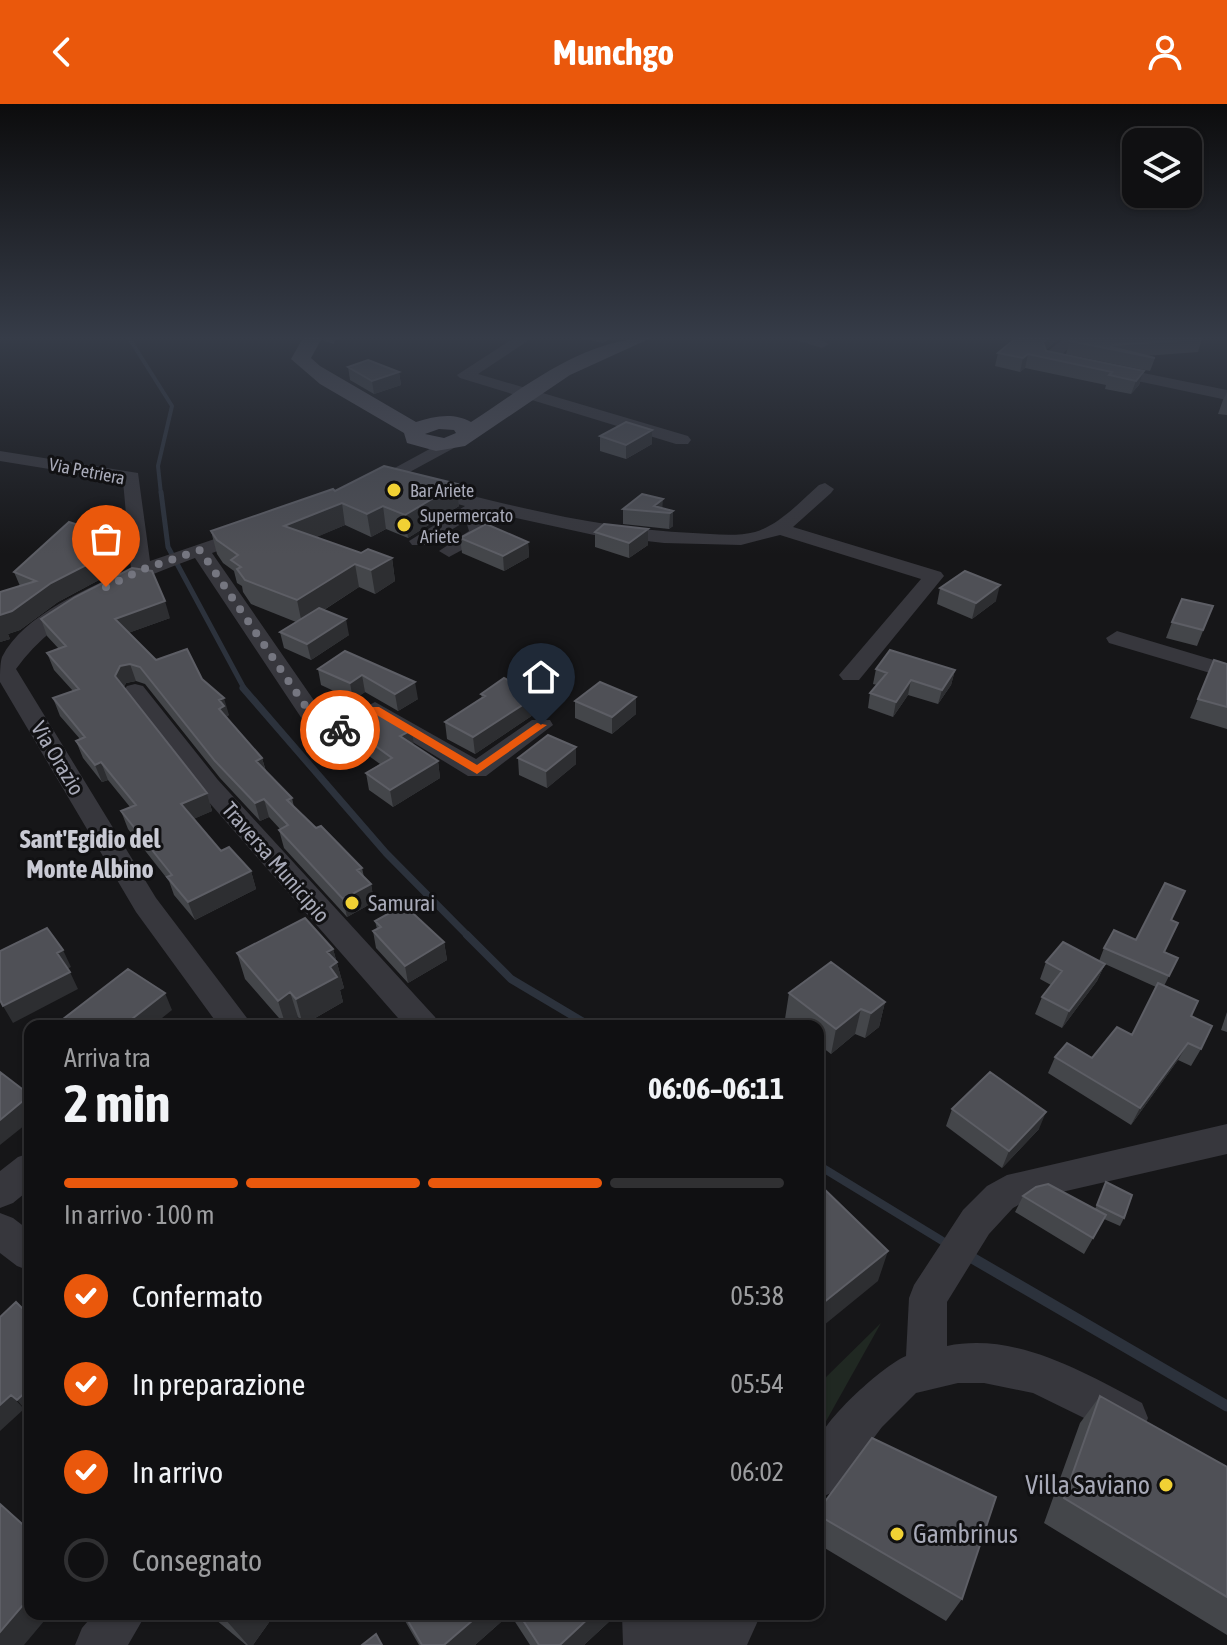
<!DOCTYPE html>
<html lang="it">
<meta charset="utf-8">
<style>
body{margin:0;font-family:"Asap Condensed",sans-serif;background:#19191b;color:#f1f3f6;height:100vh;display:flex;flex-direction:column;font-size:30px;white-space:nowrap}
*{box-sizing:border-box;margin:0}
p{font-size:26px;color:#9c9d9f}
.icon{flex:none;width:44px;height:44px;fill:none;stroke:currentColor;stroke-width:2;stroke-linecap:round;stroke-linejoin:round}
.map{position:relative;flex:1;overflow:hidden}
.side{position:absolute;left:24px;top:916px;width:800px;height:600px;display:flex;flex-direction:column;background:#101012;border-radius:16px;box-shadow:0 2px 6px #0004,0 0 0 2px #303032}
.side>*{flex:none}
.fabs{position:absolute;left:1122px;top:24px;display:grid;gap:16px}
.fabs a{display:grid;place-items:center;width:80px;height:80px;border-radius:16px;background:#101012;box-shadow:0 2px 6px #0004,0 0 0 2px #303032;font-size:40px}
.pin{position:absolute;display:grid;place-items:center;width:68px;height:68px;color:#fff;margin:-82px -34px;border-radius:50% 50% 50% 0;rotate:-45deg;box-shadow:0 0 8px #0007}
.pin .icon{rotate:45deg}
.courier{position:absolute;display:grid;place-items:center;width:80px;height:80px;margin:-40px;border:6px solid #ea580c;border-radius:50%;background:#fff;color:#222;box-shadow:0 2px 10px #0007}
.overview em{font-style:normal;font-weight:700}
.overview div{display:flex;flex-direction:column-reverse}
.overview{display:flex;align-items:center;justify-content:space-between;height:136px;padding:0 40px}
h1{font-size:52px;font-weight:700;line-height:60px}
.bar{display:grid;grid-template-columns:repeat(4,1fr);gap:12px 8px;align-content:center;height:96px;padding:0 40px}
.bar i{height:10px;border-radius:6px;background:#303032}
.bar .active{background:#ea580c}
.bar p{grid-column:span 4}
ol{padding:0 40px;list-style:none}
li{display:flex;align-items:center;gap:24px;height:88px}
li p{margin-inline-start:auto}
li .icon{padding:8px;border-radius:50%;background:#ea580c;color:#fff;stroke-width:4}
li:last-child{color:#9c9d9f}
li i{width:44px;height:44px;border:4px solid #303032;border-radius:50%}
header{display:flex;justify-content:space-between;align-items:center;height:104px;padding:0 40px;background:#ea580c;color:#fff;font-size:36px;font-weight:700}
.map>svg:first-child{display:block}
.green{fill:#202822}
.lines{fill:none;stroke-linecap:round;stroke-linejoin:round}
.stream-far4{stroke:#2c323c;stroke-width:4}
.stream-far3{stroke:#2c323c;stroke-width:5}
.stream-far2{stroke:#2c323c;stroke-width:7}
.stream-far1{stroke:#2c323c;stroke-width:8}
.stream{stroke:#2c323c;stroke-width:11}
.minor{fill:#37373d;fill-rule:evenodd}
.major{fill:#53535c;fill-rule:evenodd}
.wall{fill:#44464a}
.shaded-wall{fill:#2d2e31}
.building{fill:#4f5056;stroke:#5d5e65;stroke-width:2}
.route{fill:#ea580c}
.done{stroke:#757680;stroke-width:8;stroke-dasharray:0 14.4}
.poi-dot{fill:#f1d134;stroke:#111113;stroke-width:3}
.labels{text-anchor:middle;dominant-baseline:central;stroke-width:6;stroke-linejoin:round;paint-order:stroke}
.far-street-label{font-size:18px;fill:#a8aab8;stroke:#111113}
.far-poi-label{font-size:18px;fill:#a8aab8;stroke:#111113;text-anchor:start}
.street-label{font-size:22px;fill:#a8aab8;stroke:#111113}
.poi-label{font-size:22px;fill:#a8aab8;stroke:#111113;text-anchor:start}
.quarter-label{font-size:26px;font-weight:bold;fill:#c9cad4;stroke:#111113}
.near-poi-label{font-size:26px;fill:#a8aab8;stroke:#111113;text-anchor:end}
</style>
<header><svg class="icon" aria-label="back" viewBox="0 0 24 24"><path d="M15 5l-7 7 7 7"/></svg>Munchgo<svg class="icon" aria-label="person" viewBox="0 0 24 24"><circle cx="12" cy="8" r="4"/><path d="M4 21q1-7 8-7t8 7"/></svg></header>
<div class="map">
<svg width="1227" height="1541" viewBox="0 0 1227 1541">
<rect width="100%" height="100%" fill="#161618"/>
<path class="green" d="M 881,1219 L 825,1319 L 818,1324 L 818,1281 Z"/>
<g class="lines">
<path class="stream-far4" d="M 129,234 L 172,302 L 158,362 L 161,390"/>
<path class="stream-far3" d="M 161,388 L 168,443 L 245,586"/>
<path class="stream-far2" d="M 243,584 L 386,749 L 469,833"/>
<path class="stream-far1" d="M 467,831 L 511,875 L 590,922
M 818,1061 L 949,1141"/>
<path class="stream" d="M 967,1151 L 1227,1302"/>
<path class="minor" d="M 514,234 L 532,234 L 478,270 L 688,332 L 691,336 L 688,340 L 676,340 L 460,274 L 457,271 Z
M 789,234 L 816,234 L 829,240 L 822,244 Z
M 1064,234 L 1080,234 L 1060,252 L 1227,286 L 1227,296 L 1043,257 L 1043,251 Z
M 448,335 L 454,336 L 457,340 L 454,344 L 371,389 L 359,389 L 356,385 Z
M 0,347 L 138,369 L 150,457 L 241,426 L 255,426 L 258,430 L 255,434 L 212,449 L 331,621 L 375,598 L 476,655 L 532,616 L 550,616 L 553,621 L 486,672 L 468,672 L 375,615 L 336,639 L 318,639 L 195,454 C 128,479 59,506 16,565 L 156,794 L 253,922 L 219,922 L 136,808 L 0,578 C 0,570 0,559 2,553 C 23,511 90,483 131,465 L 123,377 L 0,357 Z
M 422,379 C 512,402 600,425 693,429 C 712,430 736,433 755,428 C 779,421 800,398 819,381 L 825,379 L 834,385 L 831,389 L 793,423 L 941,468 L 944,472 L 859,576 L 843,576 L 839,571 L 921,475 L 780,431 L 741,441 L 664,439 L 594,431 L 484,407 L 478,410 L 485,415 L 489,429 L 486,433 L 449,453 L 439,447 L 469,427 L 466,417 L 426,441 L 412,441 L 409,437 L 465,402 L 416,389 L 413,385 L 416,381 Z
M 1117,527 L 1227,560 L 1227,574 L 1109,539 L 1106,534 Z
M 135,580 L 143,582 L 218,676 L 435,913 L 440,922 L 405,922 L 200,688 L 123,587 L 127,582 Z
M 1227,1020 L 1227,1050 L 1027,1096 L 1013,1104 L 989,1130 L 947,1198 L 947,1242 C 1016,1228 1083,1268 1142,1299 L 1148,1314 L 1142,1329 L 1127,1335 L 1033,1289 L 984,1279 L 958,1279 L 916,1289 L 882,1323 L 833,1388 L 818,1395 C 818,1378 813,1354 818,1338 C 825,1314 883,1262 906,1252 L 909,1194 L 914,1181 L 963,1106 L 987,1082 L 1007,1071 Z
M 30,1049 L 30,1085 L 13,1099 L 0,1104 L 0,1067 L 18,1053 Z
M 0,1109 L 13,1114 L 30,1127 L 30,1167 L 17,1162 L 0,1149 Z
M 94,1510 L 146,1510 L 128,1541 L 75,1541 L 82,1524 Z
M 622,1510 L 761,1510 L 747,1541 L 623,1541 Z"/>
<path class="major" d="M 303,234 L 322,234 L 311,254 L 320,262 L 416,318 C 434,312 454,308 471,318 C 525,283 584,234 651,234 L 570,271 L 465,342 L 436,347 L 407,339 L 404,329 L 320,280 L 291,255 ZM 439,325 L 454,326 L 456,329 L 444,334 L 425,330 Z"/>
</g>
<path class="wall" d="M 323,234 L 342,234 L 334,237 L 334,240 L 324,237 Z
M 580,234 L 611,234 L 603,239 Z
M 1016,234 L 1059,234 L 1046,246 L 1144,267 L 1139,281 L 1131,290 L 1105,285 L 1106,281 L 1025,264 L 1020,268 L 995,262 L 998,249 Z
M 1202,234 L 1198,248 L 1145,252 L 1155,254 L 1150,267 L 1066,250 L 1070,237 Z
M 348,263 L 399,268 L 401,281 L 374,290 L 350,276 Z
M 1227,288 L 1227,311 L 1218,310 L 1223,296 Z
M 600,332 L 652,340 L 626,355 L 600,347 Z
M 457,380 L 459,402 L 408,434 L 386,425 L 371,433 L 345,421 L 316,433 L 361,449 L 392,454 L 395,477 L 375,490 L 359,483 L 324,506 L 349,531 L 311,556 L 284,544 L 280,528 L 296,518 L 251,500 L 243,488 L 242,482 L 237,479 L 234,467 L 223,459 L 217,450 L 211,427 L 335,387 Z
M 623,405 L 673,407 L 673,422 L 669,425 L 623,420 Z
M 595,428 L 648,441 L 629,454 L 595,443 Z
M 460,434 L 528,438 L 529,453 L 504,467 L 462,449 Z
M 116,449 L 107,454 L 112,469 L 58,498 L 20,526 L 8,530 L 10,535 L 0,538 L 20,482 L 14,468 Z
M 940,484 L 996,497 L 972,515 L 937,500 Z
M 1213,502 L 1197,542 L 1166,534 L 1172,518 Z
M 170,514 L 128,529 L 156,556 L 202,575 L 229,611 L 227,612 L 228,615 L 262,654 L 266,667 L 292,694 L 294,703 L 316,724 L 362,764 L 364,773 L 371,780 L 374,798 L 347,813 L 284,744 L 279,726 L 280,725 L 269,713 L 260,717 L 220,674 L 145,580 L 136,577 L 126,579 L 124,583 L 207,689 L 212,707 L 193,715 L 221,747 L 251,767 L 256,785 L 195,816 L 174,791 L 169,777 L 128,725 L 121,707 L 130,703 L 108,676 L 102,678 L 83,654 L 76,637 L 80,635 L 60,612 L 53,594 L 73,587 L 54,566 L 47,549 L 59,545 L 47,532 L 41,515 Z
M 345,547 L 418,595 L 398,607 L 365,588 L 353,596 L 321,581 L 318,565 Z
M 1214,556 L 1227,560 L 1227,625 L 1190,614 Z
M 876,565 L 955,566 L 951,581 L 938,600 L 908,591 L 893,613 L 868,604 L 870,589 L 877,581 L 873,580 Z
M 481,590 L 539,607 L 475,650 L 447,635 L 445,618 L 482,594 Z
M 636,593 L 636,610 L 612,630 L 575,614 L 575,597 Z
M 348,622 L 414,641 L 438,657 L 440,674 L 393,703 L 369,686 L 366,669 L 380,660 L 351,639 Z
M 576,643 L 576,660 L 547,684 L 519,671 L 518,654 Z
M 1171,816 L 1164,848 L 1178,854 L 1164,882 L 1191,912 L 1201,945 L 1191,962 L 1178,956 L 1131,1021 L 1048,969 L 1055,953 L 1092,954 L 1132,931 L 1156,883 L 1105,860 L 1097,877 L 1062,924 L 1035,910 L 1042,893 L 1051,881 L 1040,875 L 1046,858 L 1099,857 L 1104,844 L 1136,836 Z
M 375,817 L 444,838 L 447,856 L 408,879 L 376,844 L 373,827 L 377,825 Z
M 333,845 L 344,884 L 340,886 L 343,898 L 303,921 L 298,913 L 286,922 L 245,875 L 237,849 Z
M 789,889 L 885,898 L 879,923 L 865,934 L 855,930 L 831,950 L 818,940 L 818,922 L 795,922 L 785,915 Z
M 1227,908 L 1227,928 L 1221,926 Z
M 952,1005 L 1039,1025 L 1002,1064 L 946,1022 Z
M 1106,1078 L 1124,1114 L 1120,1122 L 1104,1115 L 1084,1150 L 1015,1108 L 1023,1092 L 1095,1105 Z
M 1100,1292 L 1227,1363 L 1227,1531 L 1044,1419 L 1080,1319 Z
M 818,1407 L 962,1495 L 946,1517 L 818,1440 Z
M 209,1510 L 275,1510 L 253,1541 L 246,1541 Z
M 401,1510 L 510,1510 L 475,1541 L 419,1541 Z
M 510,1510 L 612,1510 L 612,1515 L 584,1541 L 530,1541 Z"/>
<path class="shaded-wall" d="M 1048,234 L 1059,234 L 1040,251 L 1043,238 Z
M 1028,250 L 1025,264 L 1020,268 L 1023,254 Z
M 1144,267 L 1139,281 L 1131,290 L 1136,277 Z
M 399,268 L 401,281 L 374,290 L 372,277 Z
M 652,326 L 652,340 L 626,355 L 626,341 Z
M 457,380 L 459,402 L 408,434 L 405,411 Z
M 663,395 L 662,409 L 654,402 Z
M 342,399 L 345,421 L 289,445 L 284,422 Z
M 383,402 L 386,425 L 371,433 L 367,410 Z
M 673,407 L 673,422 L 669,425 L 670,409 Z
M 648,425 L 648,441 L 629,454 L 629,439 Z
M 110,431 L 116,449 L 107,454 L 112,469 L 58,498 L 20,526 L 8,530 L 10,535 L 0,538 L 0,511 L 84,444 Z
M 528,438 L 529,453 L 504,467 L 503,452 Z
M 392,454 L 395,477 L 375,490 L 371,466 Z
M 355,460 L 359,483 L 302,520 L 297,496 Z
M 1000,481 L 996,497 L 972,515 L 976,499 Z
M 165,497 L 170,514 L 120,532 L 115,515 Z
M 346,515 L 349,531 L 311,556 L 307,540 Z
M 130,560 L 136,577 L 126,579 L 121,589 L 115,572 L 120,562 Z
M 955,566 L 951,581 L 938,600 L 942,586 Z
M 362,571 L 365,588 L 353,596 L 350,579 Z
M 911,576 L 908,591 L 893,613 L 896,598 Z
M 415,578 L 418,595 L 398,607 L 395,590 Z
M 538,591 L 539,607 L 475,650 L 473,633 Z
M 636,593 L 636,610 L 612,630 L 612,613 Z
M 224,594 L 229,611 L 227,612 L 229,620 L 219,605 L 219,596 Z
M 412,626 L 414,643 L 400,632 Z
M 576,643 L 576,660 L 547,684 L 546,667 Z
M 262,654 L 267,672 L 256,657 Z
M 438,657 L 440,674 L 393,703 L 390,686 Z
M 101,658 L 108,676 L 102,678 L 95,661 Z
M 207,689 L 212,707 L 187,718 L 181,700 Z
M 264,695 L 269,713 L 260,717 L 255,699 Z
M 251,767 L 256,785 L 195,816 L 188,798 Z
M 371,780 L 374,798 L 347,813 L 343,795 Z
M 444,838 L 447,856 L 408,879 L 405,862 Z
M 333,845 L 344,884 L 340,886 L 343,898 L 303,921 L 296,895 L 327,848 Z
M 63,846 L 71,863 L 65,866 L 57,849 Z
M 1105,860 L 1097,877 L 1062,924 L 1069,907 Z
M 70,868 L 78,885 L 13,919 L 3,902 Z
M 290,888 L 298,913 L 286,922 L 278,897 Z
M 165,889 L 172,906 L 152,922 L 123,922 Z
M 885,898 L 879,923 L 865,934 L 871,909 Z
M 861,905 L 855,930 L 831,950 L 836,925 Z
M 1188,939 L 1178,956 L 1131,1021 L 1140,1004 Z
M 30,992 L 30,1017 L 0,1041 L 0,1016 Z
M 1046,1008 L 1039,1025 L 1002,1064 L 1009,1047 Z
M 888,1147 L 878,1177 L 818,1226 L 818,1203 Z
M 30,1284 L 30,1310 L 29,1310 L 17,1296 Z
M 11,1291 L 24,1305 L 0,1327 L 0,1301 Z
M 30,1493 L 30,1510 L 50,1510 L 24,1541 L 0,1541 L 0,1528 Z
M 229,1510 L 275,1510 L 253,1541 L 248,1541 L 225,1515 Z
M 480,1510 L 510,1510 L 475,1541 L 444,1541 Z
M 593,1510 L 612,1510 L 612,1515 L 584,1541 L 560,1541 Z"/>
<path class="building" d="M 1016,234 L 1048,234 L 1043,238 L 1046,247 L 1144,267 L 1136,277 L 1109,271 L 1112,268 L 1028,250 L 1023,254 L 998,249 Z
M 1073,234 L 1202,234 L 1202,235 L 1112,241 L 1111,243 L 1155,254 L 1070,237 Z
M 368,256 L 399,268 L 372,277 L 348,263 Z
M 626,318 L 652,326 L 626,341 L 600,332 Z
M 384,362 L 457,380 L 405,411 L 383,402 L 367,410 L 342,399 L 284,422 L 361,449 L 368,445 L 392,454 L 371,466 L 355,460 L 297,496 L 245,476 L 237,465 L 241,463 L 231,456 L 238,451 L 217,436 L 211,427 L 333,385 L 335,387 Z
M 642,390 L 663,395 L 654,402 L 673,407 L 670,409 L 623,405 Z
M 69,418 L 110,431 L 84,444 L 106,451 L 51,479 L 12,507 L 0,511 L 0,488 L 36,477 L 14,468 Z
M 486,420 L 528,438 L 503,452 L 460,434 Z
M 604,420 L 648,425 L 629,439 L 595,428 Z
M 132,464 L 152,467 L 165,497 L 115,515 L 156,556 L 187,545 L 202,575 L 224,594 L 219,596 L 224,602 L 219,605 L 262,654 L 256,657 L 292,694 L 287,696 L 316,724 L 321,722 L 362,764 L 357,766 L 371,780 L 343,795 L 279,726 L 288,721 L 264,695 L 255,699 L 215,657 L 140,563 L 130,560 L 120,562 L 115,572 L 207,689 L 181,700 L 221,747 L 229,743 L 251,767 L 188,798 L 167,773 L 172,771 L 121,707 L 136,701 L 101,658 L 95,661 L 76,637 L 85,633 L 53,594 L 79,585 L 47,549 L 66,542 L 41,515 L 75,493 Z
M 965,467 L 1000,481 L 976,499 L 940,484 Z
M 1182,495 L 1213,502 L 1203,526 L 1172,518 Z
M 319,504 L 346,515 L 307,540 L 280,528 Z
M 890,546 L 955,566 L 942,586 L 911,576 L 896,598 L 870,589 L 887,569 L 876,565 Z
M 345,547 L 415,578 L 395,590 L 362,571 L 350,579 L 318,565 Z
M 1214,556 L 1227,560 L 1227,603 L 1198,595 Z
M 504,574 L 538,591 L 473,633 L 445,618 L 485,592 L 481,590 Z
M 600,578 L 636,593 L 612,613 L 575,597 Z
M 379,606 L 412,626 L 400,632 L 438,657 L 390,686 L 366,669 L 392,654 L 348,622 Z
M 548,631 L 576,643 L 546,667 L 518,654 Z
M 1165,779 L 1185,787 L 1171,816 L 1178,819 L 1164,848 L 1178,854 L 1169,872 L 1104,844 L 1114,826 L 1136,836 Z
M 404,801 L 444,838 L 405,862 L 373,827 L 381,823 L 375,817 Z
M 305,814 L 333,845 L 327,848 L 337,858 L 330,863 L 337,873 L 296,895 L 290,888 L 278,897 L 237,849 Z
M 47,824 L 63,846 L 57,849 L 70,868 L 3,902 L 0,896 L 0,847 Z
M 1063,838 L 1105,860 L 1069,907 L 1042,893 L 1062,867 L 1046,858 Z
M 831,858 L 885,898 L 871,909 L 861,905 L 836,925 L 789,889 Z
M 128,865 L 165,889 L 123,922 L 54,922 Z
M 1158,879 L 1198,897 L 1191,912 L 1212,922 L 1201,945 L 1188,939 L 1140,1004 L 1055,953 L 1067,939 L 1092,954 L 1117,923 L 1132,931 Z
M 0,968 L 30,991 L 0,1016 Z
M 990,968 L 1046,1008 L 1009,1047 L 952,1005 Z
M 1106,1078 L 1132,1091 L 1124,1114 L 1097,1101 Z
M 818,1079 L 888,1147 L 818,1203 Z
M 1048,1080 L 1106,1111 L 1093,1134 L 1023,1092 L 1036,1083 Z
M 16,1198 L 30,1212 L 30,1284 L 17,1296 L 11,1291 L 0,1301 L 0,1213 Z
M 1100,1292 L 1227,1363 L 1227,1493 L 1064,1394 Z
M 872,1334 L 996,1393 L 962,1495 L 818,1411 L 818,1407 Z
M 0,1400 L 30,1427 L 30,1493 L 0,1528 Z
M 220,1510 L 229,1510 L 225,1515 Z
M 404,1510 L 480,1510 L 444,1541 L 422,1541 Z
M 519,1510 L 593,1510 L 560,1541 L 539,1541 Z
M 376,1530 L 382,1541 L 362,1541 Z"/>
<linearGradient id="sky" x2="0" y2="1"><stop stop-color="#0c0c0d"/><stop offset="0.52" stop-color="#363c48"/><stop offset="1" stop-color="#363c48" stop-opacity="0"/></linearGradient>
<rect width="1227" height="450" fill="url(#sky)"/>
<path class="route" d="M 371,603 L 379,603 L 477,661 L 537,619 L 547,621 L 477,670 L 375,610 L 344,628 L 335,626 Z"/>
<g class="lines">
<path class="done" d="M 106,483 L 141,466 L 200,446 L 327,634 L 340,626"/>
</g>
<g class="poi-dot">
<circle cx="394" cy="386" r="8"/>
<circle cx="404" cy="421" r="8"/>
<circle cx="352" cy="799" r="8"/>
<circle cx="1166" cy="1381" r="8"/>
<circle cx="897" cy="1430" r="8"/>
</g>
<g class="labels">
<g class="far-street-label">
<text transform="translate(87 367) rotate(11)">Via Petriera</text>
</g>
<g class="far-poi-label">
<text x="410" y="386">Bar Ariete</text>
<text x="420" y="411">Supermercato<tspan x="420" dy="21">Ariete</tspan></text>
</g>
<g class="street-label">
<text transform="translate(58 654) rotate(59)">Via Orazio</text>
<text transform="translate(276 758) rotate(49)">Traversa Municipio</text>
</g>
<g class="poi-label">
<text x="368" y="799">Samurai</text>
</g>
<g class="quarter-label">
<text x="90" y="735">Sant'Egidio del<tspan x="90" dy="30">Monte Albino</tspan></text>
</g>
<g class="near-poi-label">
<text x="1150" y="1381">Villa Saviano</text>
<text x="913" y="1430" text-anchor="start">Gambrinus</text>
</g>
</g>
</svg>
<div class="fabs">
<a><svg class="icon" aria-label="layers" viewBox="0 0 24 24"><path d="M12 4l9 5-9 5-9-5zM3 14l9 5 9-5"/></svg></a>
</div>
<div class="pin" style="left:106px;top:483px;background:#ea580c"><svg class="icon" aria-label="bag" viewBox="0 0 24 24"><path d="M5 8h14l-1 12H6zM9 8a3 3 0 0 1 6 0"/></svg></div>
<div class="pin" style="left:541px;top:621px;background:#1f2937"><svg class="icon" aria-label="home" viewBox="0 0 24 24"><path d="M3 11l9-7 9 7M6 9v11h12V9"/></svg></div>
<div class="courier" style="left:340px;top:626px"><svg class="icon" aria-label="bike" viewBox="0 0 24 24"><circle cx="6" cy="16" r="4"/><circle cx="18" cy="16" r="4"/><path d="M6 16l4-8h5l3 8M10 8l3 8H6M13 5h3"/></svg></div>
<section class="side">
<div class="overview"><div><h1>2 min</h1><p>Arriva tra</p></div><em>06:06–06:11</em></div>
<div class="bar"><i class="active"></i><i class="active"></i><i class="active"></i><i></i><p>In arrivo · 100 m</p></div>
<ol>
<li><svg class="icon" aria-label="check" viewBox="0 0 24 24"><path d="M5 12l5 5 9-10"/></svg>Confermato<p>05:38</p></li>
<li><svg class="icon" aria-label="check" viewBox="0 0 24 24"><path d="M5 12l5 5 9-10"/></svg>In preparazione<p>05:54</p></li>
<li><svg class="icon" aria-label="check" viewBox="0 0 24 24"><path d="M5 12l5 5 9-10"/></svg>In arrivo<p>06:02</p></li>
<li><i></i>Consegnato</li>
</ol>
</section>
</div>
